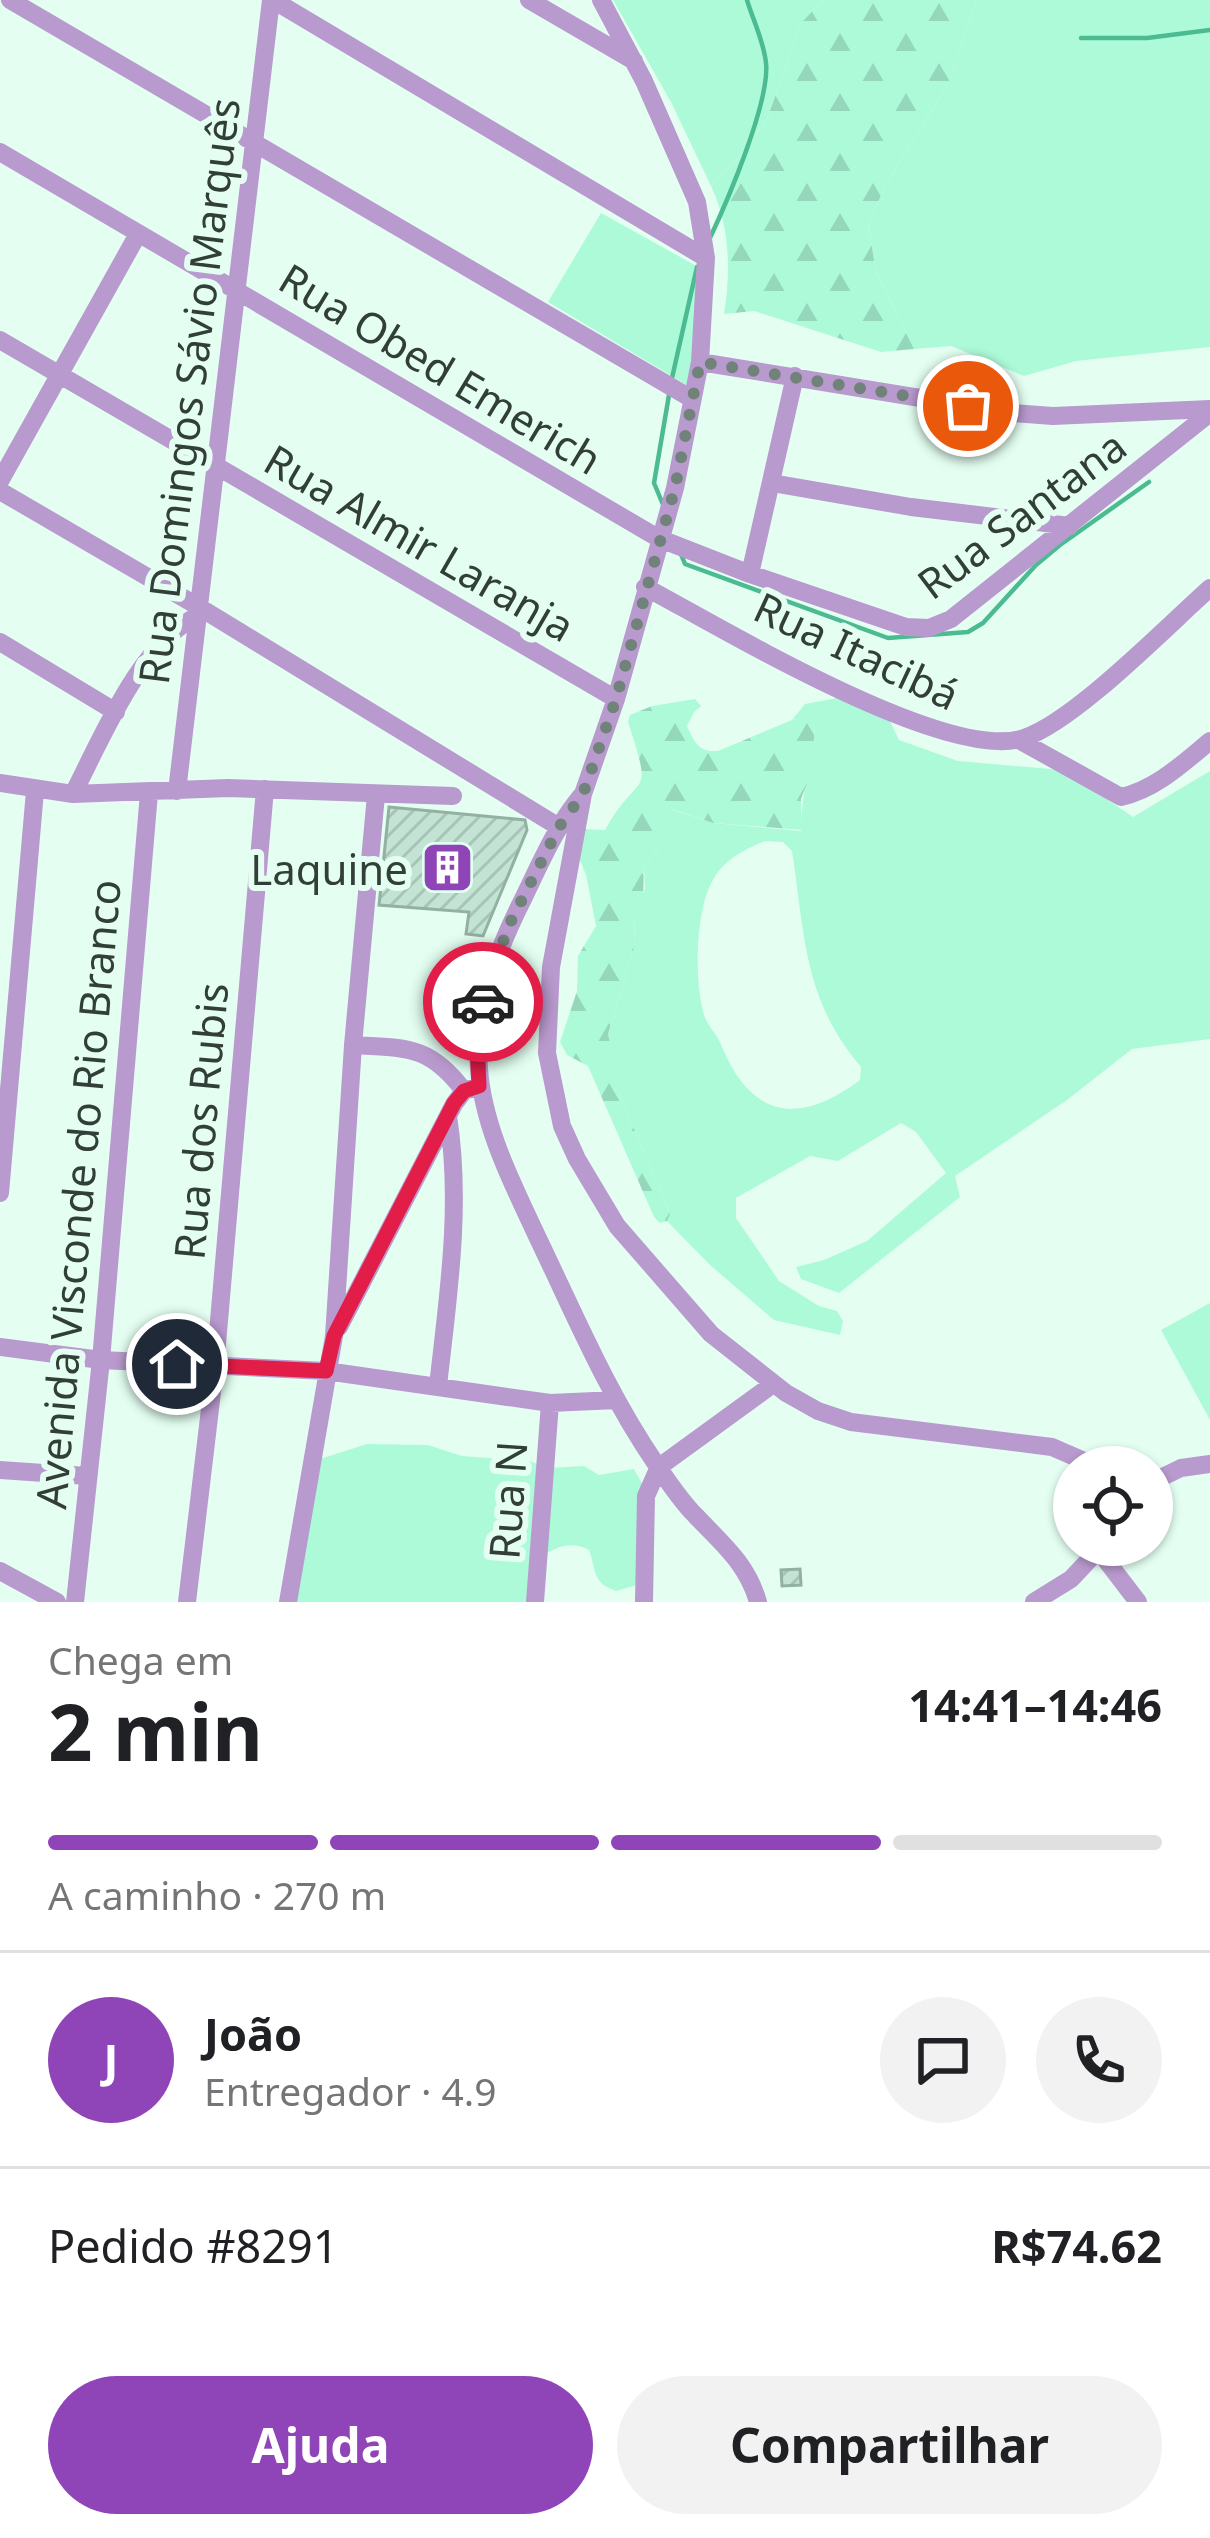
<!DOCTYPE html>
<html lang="pt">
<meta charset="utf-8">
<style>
body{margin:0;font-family:"Noto Sans",sans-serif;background:#f2f2f2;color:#202124;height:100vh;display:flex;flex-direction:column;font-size:45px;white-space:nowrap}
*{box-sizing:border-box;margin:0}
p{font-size:39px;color:#757577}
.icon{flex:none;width:66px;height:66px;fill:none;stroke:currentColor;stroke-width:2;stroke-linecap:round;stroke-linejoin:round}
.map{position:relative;height:1602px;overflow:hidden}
.sheet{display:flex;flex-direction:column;background:#fff;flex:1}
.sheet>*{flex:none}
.tools{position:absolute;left:1053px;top:1446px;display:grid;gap:24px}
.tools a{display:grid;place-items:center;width:120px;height:120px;border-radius:50%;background:#fff;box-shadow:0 3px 9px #0004;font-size:60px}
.pin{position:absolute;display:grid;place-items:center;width:102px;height:102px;color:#fff;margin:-51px;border:6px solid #fff;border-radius:50%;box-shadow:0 3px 12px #0007}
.courier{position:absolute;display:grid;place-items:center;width:120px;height:120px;margin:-60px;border:9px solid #e11d48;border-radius:50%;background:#fff;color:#222;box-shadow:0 3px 15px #0007}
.head em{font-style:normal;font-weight:700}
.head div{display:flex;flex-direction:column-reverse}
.head{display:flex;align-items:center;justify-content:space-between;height:204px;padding:0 48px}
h1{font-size:78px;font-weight:700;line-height:90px}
.bar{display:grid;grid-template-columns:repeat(4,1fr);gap:18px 12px;align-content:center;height:144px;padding:0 48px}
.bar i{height:15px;border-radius:9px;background:#e0e0e0}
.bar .current{background:#8f45b7}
.bar p{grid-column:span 4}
.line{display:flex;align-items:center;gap:30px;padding:0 48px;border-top:3px solid #e0e0e0}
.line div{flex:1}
.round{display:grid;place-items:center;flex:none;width:126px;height:126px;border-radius:63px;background:#f2f2f2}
.action{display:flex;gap:24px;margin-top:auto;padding:24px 48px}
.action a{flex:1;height:138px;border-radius:72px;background:#8f45b7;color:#fff;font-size:48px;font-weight:700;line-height:138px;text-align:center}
.action a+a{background:#f2f2f2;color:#202124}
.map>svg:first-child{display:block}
.green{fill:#adfad8;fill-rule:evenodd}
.forest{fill:url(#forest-firs)}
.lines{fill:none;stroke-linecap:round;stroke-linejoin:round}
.stream{stroke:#4cbb92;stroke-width:4.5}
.building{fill:url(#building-hatch);stroke:#92b1a3;stroke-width:3}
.minor{stroke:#b99ace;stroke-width:18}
.done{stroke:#70827a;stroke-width:12;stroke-dasharray:0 21.6}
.route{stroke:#e11d48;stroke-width:15}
.labels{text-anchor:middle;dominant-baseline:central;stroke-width:12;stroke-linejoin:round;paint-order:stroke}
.street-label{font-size:42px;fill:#323f39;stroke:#e4fff2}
.poi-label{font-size:42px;fill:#323f39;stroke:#e4fff2;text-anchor:end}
</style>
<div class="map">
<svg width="1210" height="1602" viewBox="0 0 1210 1602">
<defs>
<pattern id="forest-firs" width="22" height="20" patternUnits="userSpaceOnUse" patternTransform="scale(3)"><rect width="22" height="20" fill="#adfad8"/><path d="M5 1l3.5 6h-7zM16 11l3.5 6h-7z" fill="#95d7ba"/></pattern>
<pattern id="building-hatch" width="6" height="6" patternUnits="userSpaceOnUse" patternTransform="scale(3)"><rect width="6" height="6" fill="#c3e3d4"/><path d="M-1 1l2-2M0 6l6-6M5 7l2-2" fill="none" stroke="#a8c4b7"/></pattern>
</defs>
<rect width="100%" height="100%" fill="#e4fff2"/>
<path class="green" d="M 613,0 L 823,0 L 802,22 L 767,119 L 743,154 L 711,186 L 671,102 Z
M 977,0 L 1210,0 L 1210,347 L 1076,361 L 1024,376 L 951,346 L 914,349 L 876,272 L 868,223 L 887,183 L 951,79 Z
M 601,213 L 700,268 L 690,387 L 548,302 Z
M 837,698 L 888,717 L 899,740 L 958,761 L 1063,770 L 1133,817 L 1210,771 L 1210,1039 L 1132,1049 L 1067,1100 L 955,1176 L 960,1197 L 839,1293 L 801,1279 L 796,1267 L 824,1260 L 867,1241 L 946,1173 L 916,1132 L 901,1123 L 838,1161 L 810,1156 L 736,1198 L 736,1218 L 779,1281 L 819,1306 L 837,1311 L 843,1321 L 840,1335 L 774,1320 L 709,1264 L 667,1221 L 670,1214 L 620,1096 L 609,1057 L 608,1034 L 635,944 L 634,917 L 645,888 L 644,866 L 661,846 L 670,809 L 713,823 L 801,831 C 801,795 811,764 815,729 L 802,718 L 792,720 L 805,704 ZM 765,841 L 783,842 L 792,851 C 805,935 803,999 861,1067 L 860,1080 C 798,1126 752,1118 722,1047 C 718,1035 708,1027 704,1015 C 694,980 695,909 714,878 C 725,859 745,849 765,841 Z
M 1210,1303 L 1210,1420 L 1161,1330 Z
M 367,1444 L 428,1445 L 462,1456 L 529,1461 L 548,1468 L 584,1466 L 599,1475 L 634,1469 L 645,1489 L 637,1585 L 616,1591 C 591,1582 597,1571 589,1550 C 573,1542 562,1545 547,1553 L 533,1602 L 291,1602 L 320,1459 Z"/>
<path class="forest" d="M 823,0 L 977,0 L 951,79 L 887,183 L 868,223 L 876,272 L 914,349 L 881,352 L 754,311 L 724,314 C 731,271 730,226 711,186 L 743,154 L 767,119 L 802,22 Z
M 695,699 L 701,706 L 694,712 L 687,726 C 695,743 698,752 718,751 L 792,720 L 802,718 L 815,728 L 810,776 L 801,799 L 802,830 L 713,823 L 671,809 L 661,846 L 644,866 L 643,900 L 634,917 L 635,944 L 608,1034 L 620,1096 L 670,1214 L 667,1221 L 660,1223 L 654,1217 L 588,1066 L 567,1055 L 560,1042 L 577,991 L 578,956 L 596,926 L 586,875 L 574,845 L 580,829 L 605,830 C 639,768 655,804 628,722 L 630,715 L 652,706 Z"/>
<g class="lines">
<path class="stream" d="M 1081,38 L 1147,38 L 1210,30
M 709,240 C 727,202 770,102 766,63 C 764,42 753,20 747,0
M 672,378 L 697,267
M 664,507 L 654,483 L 669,395
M 680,552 L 685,564 L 888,638 L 968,632 L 983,623 L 1036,565 L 1060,545 L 1149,482"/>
</g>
<path class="building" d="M 389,807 L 525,820 L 527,830 L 483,936 L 466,934 L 469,912 L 379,905 Z
M 800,1569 L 801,1585 L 782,1586 L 781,1570 Z"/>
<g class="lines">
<path class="minor" d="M 10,0 L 692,399
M 273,0 L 706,258
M 529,0 L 634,61
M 601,0 L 644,81 L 697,202 L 706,258 L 700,362 L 675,488 L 616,699 L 583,794 L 551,967 L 547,1053 L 562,1126 L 577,1159 L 617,1226 L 711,1334 L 786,1393 L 818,1411 L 851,1422 L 1052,1447 L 1098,1467
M 0,152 L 658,538 L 750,574 L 906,627 L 929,628 L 951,619 L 1210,413
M 0,340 L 616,699
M 700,362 L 1012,413 L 1053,416 L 1210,409
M 0,481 L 138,234
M 772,483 L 911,507 L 1070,526
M 0,491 L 199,607 L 559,827
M 750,574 L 795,376
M 645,587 C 720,627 947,764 1024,738 C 1075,721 1166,627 1210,588
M 0,642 L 116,712
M 1019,740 L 1121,797 C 1156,789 1182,764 1210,741
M 0,783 L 73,794 L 228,788 L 453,796
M 177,791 L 271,0
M 73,794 C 101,740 141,641 198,616
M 581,796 C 556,826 540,864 523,899 C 442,1059 483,1121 553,1270 C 584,1336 614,1403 656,1464 C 668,1481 680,1500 695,1515 C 722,1544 747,1563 758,1602
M 353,1045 C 406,1048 430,1045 464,1091
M 0,1193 L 35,791
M 339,1327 L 454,1104 L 464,1091 L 479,1086
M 0,1347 L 101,1360 L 326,1371 L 550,1403 L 617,1400
M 438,1386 C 448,1296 462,1206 448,1116
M 0,1470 L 87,1476
M 1152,1482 L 1181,1468 L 1210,1464
M 1099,1551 L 1138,1602
M 0,1571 L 57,1602
M 75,1602 L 101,1360 L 149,793
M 187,1602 L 215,1367 L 265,789
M 288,1602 L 334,1336 L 353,1045 L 376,795
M 535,1602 L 550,1403
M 644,1602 L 646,1496 L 659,1467 L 773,1384
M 1034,1602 L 1071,1579 L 1103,1545"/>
</g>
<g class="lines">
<path class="done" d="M 483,1002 L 508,927 L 559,827 L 583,794 L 616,699 L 675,488 L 700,362 L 968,406"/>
<path class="route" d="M 177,1364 L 326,1371 L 334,1336 L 454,1103 L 464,1091 L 479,1086 L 477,1041 L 483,1002"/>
</g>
<defs>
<symbol id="building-square" viewBox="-11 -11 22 22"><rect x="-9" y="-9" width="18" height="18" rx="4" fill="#8f45b7" stroke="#e4fff2"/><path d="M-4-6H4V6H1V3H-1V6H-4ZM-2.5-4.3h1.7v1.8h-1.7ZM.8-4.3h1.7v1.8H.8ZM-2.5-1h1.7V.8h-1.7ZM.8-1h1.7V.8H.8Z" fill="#fff"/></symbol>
</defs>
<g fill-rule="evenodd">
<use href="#building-square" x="418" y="838" width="59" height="59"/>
</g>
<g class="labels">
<g class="street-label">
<text transform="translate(441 368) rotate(31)">Rua Obed Emerich</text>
<text transform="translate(188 391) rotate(-83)">Rua Domingos Sávio Marquês</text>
<text transform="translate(1021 514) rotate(-37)">Rua Santana</text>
<text transform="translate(420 542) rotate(30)">Rua Almir Laranja</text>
<text transform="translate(857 650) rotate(25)">Rua Itacibá</text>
<text transform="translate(200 1121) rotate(-85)">Rua dos Rubis</text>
<text transform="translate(77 1194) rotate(-85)">Avenida Visconde do Rio Branco</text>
<text transform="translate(507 1500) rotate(-86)">Rua N</text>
</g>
<g class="poi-label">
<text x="408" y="868">Laquine</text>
</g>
</g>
</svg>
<div class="tools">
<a><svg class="icon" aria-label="locate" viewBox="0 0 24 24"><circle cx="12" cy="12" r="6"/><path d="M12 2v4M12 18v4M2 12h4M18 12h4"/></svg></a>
</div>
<div class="pin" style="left:968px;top:406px;background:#ea580c"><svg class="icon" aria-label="bag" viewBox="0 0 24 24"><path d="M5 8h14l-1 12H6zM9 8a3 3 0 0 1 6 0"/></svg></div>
<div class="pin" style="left:177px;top:1364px;background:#1f2937"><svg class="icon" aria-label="home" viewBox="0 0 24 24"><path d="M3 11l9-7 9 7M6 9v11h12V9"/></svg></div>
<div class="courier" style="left:483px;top:1002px"><svg class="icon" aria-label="car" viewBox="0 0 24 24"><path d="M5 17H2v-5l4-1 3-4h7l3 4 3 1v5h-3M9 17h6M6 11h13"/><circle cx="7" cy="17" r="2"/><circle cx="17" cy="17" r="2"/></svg></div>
</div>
<section class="sheet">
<div class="head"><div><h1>2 min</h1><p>Chega em</p></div><em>14:41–14:46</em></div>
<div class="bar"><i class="current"></i><i class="current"></i><i class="current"></i><i></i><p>A caminho · 270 m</p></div>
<div class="line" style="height:216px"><b class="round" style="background:#8f45b7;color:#fff">J</b><div><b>João</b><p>Entregador · 4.9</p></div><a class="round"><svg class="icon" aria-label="chat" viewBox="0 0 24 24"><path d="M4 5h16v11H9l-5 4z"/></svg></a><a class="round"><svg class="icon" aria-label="phone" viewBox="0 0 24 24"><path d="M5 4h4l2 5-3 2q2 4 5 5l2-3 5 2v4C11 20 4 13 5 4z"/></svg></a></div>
<div class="line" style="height:156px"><div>Pedido #8291</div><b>R$74.62</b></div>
<div class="action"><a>Ajuda</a><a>Compartilhar</a></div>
</section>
